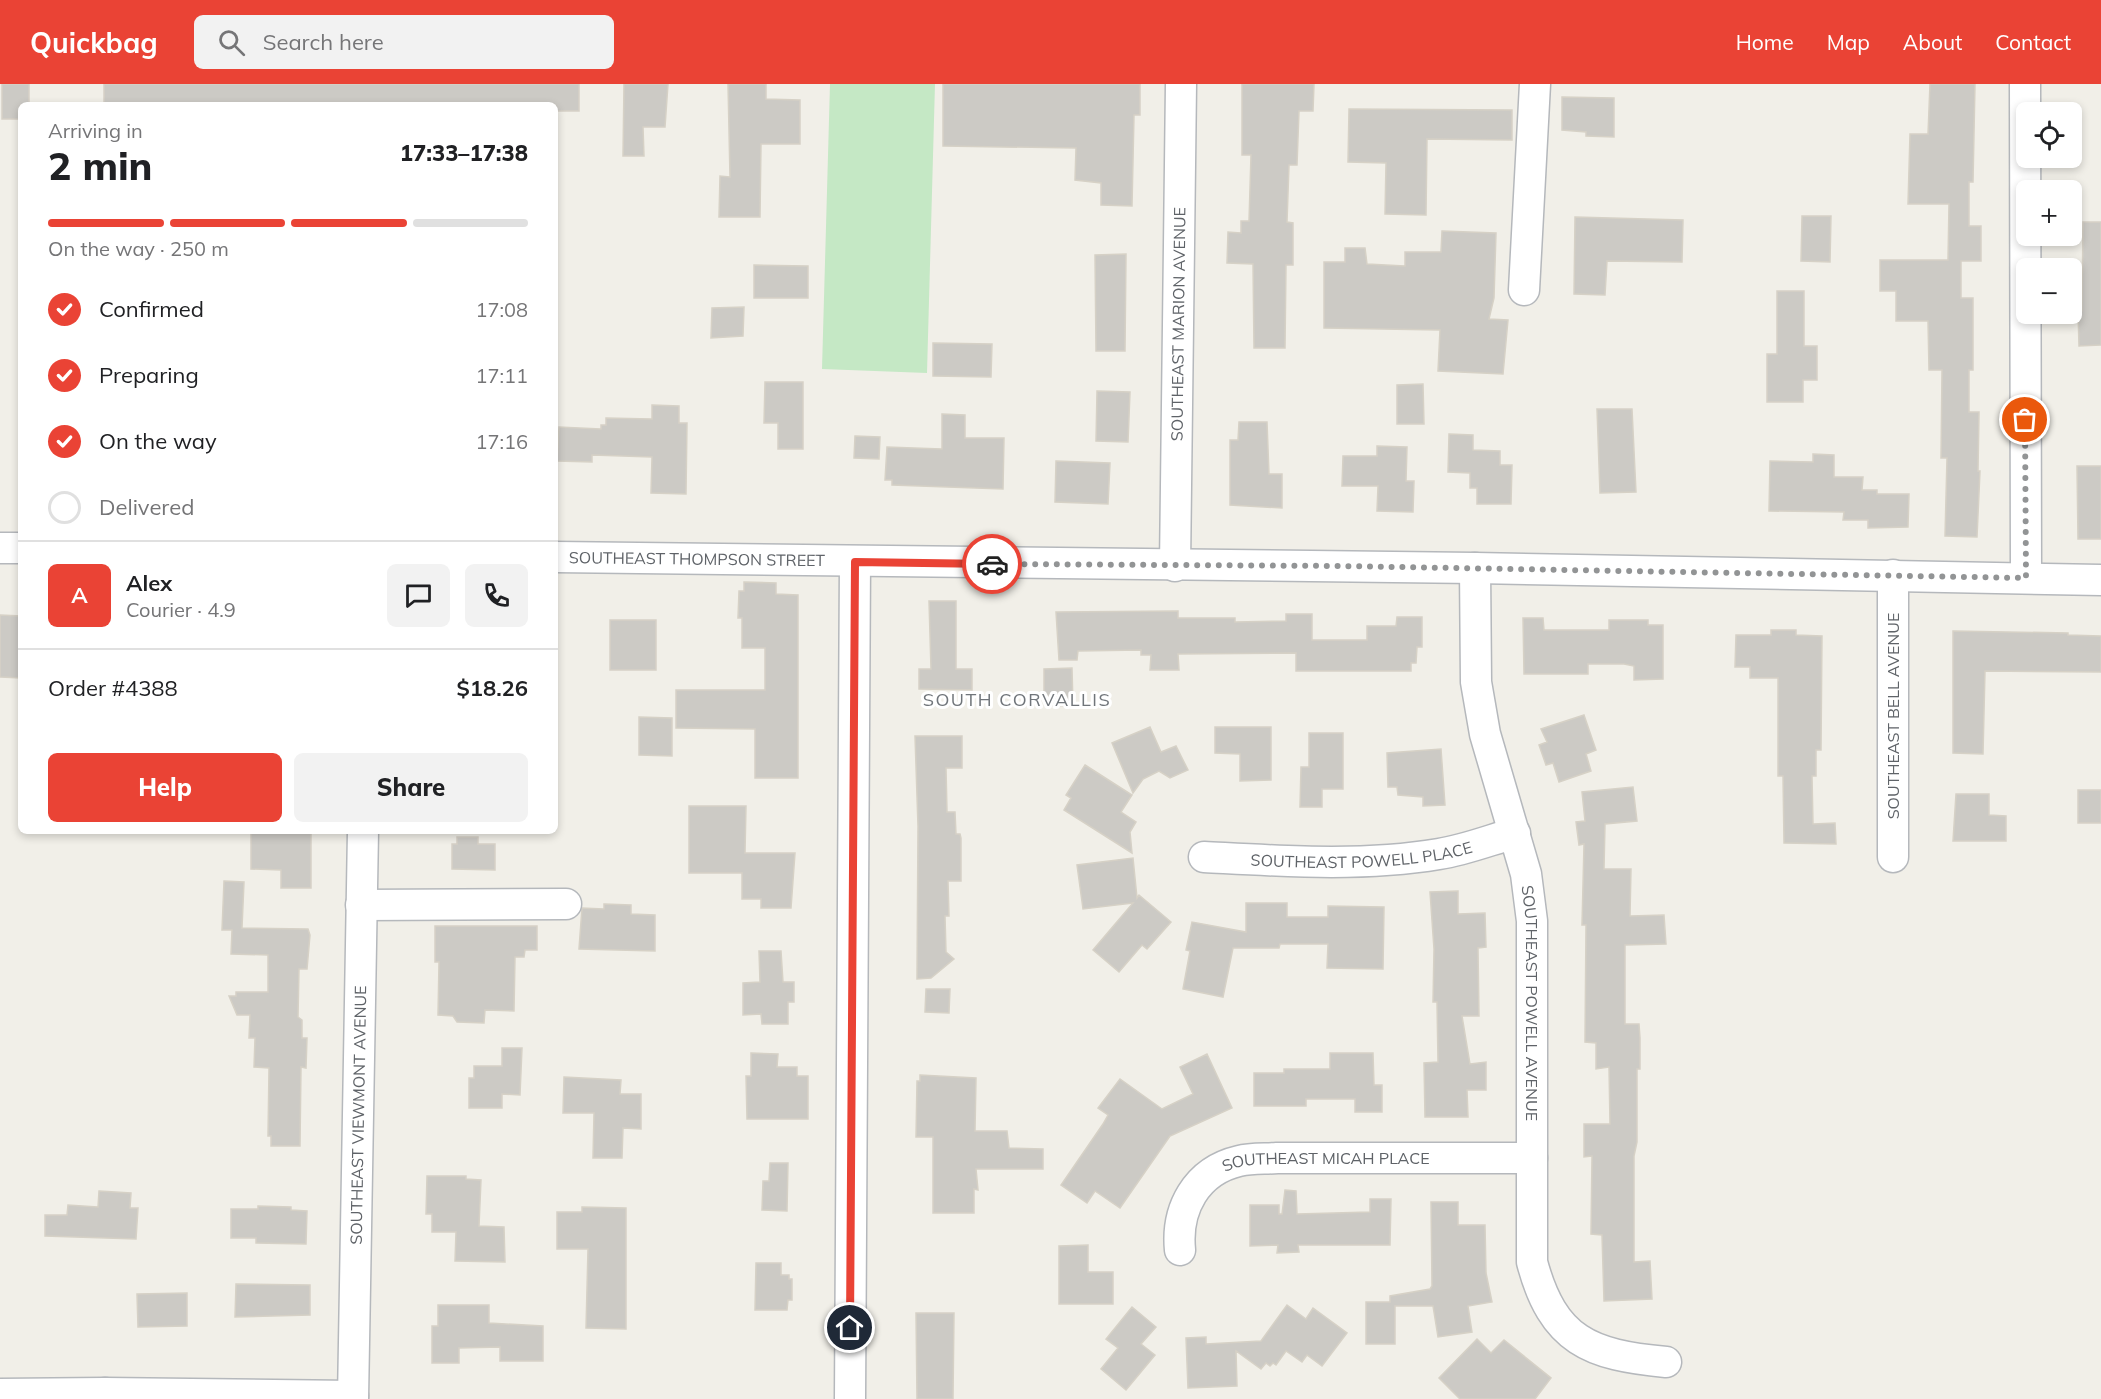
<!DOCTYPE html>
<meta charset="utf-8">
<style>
body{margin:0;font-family:Mulish,sans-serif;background:#f2f2f2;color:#202124;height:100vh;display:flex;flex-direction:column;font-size:22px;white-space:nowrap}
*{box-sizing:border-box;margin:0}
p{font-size:20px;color:#757577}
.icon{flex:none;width:33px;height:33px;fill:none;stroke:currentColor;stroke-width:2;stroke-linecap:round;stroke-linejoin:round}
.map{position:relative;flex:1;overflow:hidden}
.side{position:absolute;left:18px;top:18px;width:540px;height:732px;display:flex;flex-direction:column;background:#fff;border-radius:9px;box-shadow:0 3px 9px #0003}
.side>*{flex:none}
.buttons{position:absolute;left:2016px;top:18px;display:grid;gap:12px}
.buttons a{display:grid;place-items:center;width:66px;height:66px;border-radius:9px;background:#fff;box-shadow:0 3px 9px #0003;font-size:30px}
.pin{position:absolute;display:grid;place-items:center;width:51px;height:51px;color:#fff;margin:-26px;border:3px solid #fff;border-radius:50%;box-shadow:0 2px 6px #0007}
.courier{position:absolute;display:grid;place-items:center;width:60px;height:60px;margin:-30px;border:4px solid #ea4335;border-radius:50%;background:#fff;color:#222;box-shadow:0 2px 8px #0007}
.summary em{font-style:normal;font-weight:800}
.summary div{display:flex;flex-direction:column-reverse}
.summary{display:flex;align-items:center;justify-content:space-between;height:102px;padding:0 30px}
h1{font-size:39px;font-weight:800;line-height:45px}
.bar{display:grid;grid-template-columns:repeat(4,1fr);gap:9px 6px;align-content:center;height:72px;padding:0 30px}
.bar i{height:8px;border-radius:4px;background:#e0e0e0}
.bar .active{background:#ea4335}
.bar p{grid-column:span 4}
.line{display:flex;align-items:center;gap:15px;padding:0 30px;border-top:2px solid #e0e0e0}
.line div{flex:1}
.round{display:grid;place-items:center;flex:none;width:63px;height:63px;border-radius:9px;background:#f2f2f2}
ol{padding:0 30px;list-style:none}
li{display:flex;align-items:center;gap:18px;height:66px}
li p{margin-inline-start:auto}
li .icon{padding:6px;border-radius:50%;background:#ea4335;color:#fff;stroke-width:4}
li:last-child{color:#757577}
li i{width:33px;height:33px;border:3px solid #e0e0e0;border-radius:50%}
.cta{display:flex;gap:12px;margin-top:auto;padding:12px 30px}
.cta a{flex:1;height:69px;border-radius:9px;background:#ea4335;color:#fff;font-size:24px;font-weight:800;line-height:69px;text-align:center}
.cta a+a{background:#f2f2f2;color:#202124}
header{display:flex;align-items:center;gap:36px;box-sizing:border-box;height:84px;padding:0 30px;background:#ea4335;color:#fff}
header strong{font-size:28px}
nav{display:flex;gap:33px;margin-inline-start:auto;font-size:21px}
.search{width:420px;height:54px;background:#f2f2f2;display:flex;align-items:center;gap:15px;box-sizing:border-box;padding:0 21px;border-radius:9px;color:#757577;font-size:22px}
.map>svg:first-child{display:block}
.green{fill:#c5e8c5}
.building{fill:#cccac5;stroke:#d6d1c6;stroke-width:1.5}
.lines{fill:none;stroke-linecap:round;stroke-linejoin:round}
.minor-casing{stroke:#b5b8bc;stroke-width:33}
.minor{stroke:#fff;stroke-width:30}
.done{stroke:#929495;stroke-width:6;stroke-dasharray:0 10.8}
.route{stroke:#ea4335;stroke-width:8}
.labels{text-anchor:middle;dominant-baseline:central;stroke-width:6;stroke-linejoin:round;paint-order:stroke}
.street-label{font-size:16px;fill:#5f6368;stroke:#fff}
.neighbourhood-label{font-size:18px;letter-spacing:1.5px;fill:#70757a;stroke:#fff}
</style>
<header>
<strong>Quickbag</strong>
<div class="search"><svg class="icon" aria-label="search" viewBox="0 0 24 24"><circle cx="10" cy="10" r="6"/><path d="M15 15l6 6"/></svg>Search here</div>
<nav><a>Home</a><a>Map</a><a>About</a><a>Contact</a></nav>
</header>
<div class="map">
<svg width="2101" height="1315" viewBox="0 0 2101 1315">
<rect width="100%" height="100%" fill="#f1efe8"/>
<path class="green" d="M 830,0 L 935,0 L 927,289 L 822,285 Z"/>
<path class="building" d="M 2,0 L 29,0 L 29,21 L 21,21 L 21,35 L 2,35 Z
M 104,0 L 579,0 L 579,27 L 555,27 L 555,21 L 104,21 Z
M 624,0 L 668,0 L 665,43 L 643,43 L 644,72 L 623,72 Z
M 728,0 L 766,0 L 766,15 L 800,16 L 800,60 L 761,60 L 760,133 L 719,133 L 720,92 L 730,93 Z
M 943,0 L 1140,0 L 1140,31 L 1134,31 L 1132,122 L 1101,121 L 1101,99 L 1075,96 L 1076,64 L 943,62 Z
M 1242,0 L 1314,0 L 1313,27 L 1299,27 L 1297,81 L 1289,81 L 1287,138 L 1293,139 L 1293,181 L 1286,181 L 1285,264 L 1254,264 L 1253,180 L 1227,179 L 1228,148 L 1241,149 L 1241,137 L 1249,137 L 1251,71 L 1242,71 Z
M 1930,0 L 1975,0 L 1973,98 L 1969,98 L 1969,142 L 1981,142 L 1981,177 L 1961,177 L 1961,214 L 1973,214 L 1973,286 L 1969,286 L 1969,328 L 1979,328 L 1978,387 L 1980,387 L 1977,453 L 1945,452 L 1947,374 L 1941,374 L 1942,286 L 1929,286 L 1928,237 L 1896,237 L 1896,207 L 1880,207 L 1880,176 L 1948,176 L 1949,120 L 1908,120 L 1910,50 L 1928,50 Z
M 1562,13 L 1614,14 L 1614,53 L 1586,52 L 1586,48 L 1562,46 Z
M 1349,25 L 1512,26 L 1512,56 L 1427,55 L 1426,131 L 1385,130 L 1386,79 L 1348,78 Z
M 1802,132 L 1831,132 L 1830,178 L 1801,177 Z
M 1575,133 L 1683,136 L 1682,178 L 1607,177 L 1605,211 L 1574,210 Z
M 2083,138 L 2101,138 L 2101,261 L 2079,262 L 2078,228 L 2082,227 Z
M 1442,147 L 1496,149 L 1494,214 L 1489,235 L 1508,236 L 1503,290 L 1438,287 L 1440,246 L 1324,244 L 1324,178 L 1345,178 L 1345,164 L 1365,164 L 1367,180 L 1405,182 L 1405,168 L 1441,168 Z
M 1126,170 L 1125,267 L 1096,267 L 1095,171 Z
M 754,181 L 808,182 L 808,214 L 754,214 Z
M 1777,207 L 1804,207 L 1804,262 L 1817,262 L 1817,296 L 1803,296 L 1803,318 L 1767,318 L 1767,270 L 1777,270 Z
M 744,223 L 743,252 L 711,254 L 712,224 Z
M 933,259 L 992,260 L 991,293 L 933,292 Z
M 765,298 L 803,298 L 803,365 L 778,365 L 778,339 L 764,339 Z
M 1423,300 L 1424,340 L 1397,340 L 1397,301 Z
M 1097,307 L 1130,308 L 1128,358 L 1096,357 Z
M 652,321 L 679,322 L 679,339 L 687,339 L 686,410 L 651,409 L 652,373 L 592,371 L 592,378 L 557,377 L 559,343 L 601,345 L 601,341 L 606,341 L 606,334 L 652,335 Z
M 1597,325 L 1632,325 L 1636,408 L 1600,409 Z
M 942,330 L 965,331 L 965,354 L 1004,354 L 1003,405 L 892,401 L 892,396 L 885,396 L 887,363 L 942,365 Z
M 1239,338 L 1267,338 L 1269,390 L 1282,390 L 1282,424 L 1230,421 L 1230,356 L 1238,356 Z
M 1449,350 L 1473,351 L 1473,366 L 1500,367 L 1500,381 L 1512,381 L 1511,420 L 1477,420 L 1477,404 L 1470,404 L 1470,389 L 1448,388 Z
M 855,352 L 880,353 L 879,375 L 854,374 Z
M 1377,362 L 1407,363 L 1406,397 L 1414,397 L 1413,428 L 1377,427 L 1378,402 L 1342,402 L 1343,372 L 1377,372 Z
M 1813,370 L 1834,371 L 1834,393 L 1863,393 L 1862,406 L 1877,406 L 1877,410 L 1909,410 L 1908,443 L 1868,444 L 1868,436 L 1843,436 L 1844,428 L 1769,427 L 1770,377 L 1813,378 Z
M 1056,377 L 1110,379 L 1108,420 L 1055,418 Z
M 2077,382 L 2101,382 L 2101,455 L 2078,455 Z
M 744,498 L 776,499 L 776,510 L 798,511 L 798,694 L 755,694 L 755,645 L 676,644 L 676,606 L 765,606 L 765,564 L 742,564 L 742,534 L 738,534 L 739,507 L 744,507 Z
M 929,517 L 956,517 L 956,585 L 972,585 L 972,606 L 919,605 L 919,585 L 931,585 Z
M 1178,527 L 1178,534 L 1235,534 L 1235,538 L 1286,537 L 1286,530 L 1312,530 L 1312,556 L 1367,556 L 1367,542 L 1396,542 L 1397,533 L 1422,533 L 1422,563 L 1417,563 L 1416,579 L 1411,579 L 1411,587 L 1296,587 L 1296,569 L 1178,570 L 1179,586 L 1150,586 L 1151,571 L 1141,571 L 1141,566 L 1078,567 L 1077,576 L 1059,576 L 1056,528 Z
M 0,531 L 21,532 L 21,594 L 0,593 Z
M 1523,534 L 1543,534 L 1544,546 L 1609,546 L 1609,536 L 1648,536 L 1648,541 L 1663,541 L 1663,595 L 1634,596 L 1634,582 L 1624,580 L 1588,580 L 1588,590 L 1524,590 Z
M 610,536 L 656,536 L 656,586 L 610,586 Z
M 1771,546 L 1796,546 L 1796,551 L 1822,552 L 1821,666 L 1816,666 L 1816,692 L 1812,692 L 1813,740 L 1835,739 L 1836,760 L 1784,759 L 1783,692 L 1778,692 L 1778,594 L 1750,594 L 1750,583 L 1735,583 L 1736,551 L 1771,551 Z
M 1953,547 L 2068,549 L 2068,551 L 2101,552 L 2101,588 L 1985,587 L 1983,670 L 1953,669 Z
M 1072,584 L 1073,622 L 1048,622 L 1048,612 L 1044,612 L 1044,585 Z
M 1584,631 L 1596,666 L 1586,670 L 1591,687 L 1559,698 L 1553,679 L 1546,681 L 1539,661 L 1547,658 L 1541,645 Z
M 639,633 L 672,634 L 672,672 L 639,671 Z
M 1150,643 L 1161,668 L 1176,662 L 1188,686 L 1170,694 L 1159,687 L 1143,695 L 1133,709 L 1112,659 Z
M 1215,643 L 1271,643 L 1271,696 L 1240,697 L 1240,670 L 1215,669 Z
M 1309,649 L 1343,649 L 1343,705 L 1322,705 L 1322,723 L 1300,723 L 1301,683 L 1309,683 Z
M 915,652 L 962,652 L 962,684 L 946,684 L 947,728 L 955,728 L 956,750 L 960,750 L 961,754 L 961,797 L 948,797 L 949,832 L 945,832 L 946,868 L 954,875 L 931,894 L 917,895 L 918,742 Z
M 1441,665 L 1445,721 L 1423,722 L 1423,713 L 1398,711 L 1397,703 L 1388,703 L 1387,669 Z
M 1085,681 L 1132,711 L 1121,728 L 1136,738 L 1130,748 L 1132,769 L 1064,726 L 1071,714 L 1066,711 Z
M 1633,703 L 1637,737 L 1605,740 L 1604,785 L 1631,785 L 1630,832 L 1664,831 L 1666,860 L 1625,861 L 1625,940 L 1639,940 L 1640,954 L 1640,985 L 1637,985 L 1637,1058 L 1634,1072 L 1634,1178 L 1650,1177 L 1652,1215 L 1604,1217 L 1602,1151 L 1591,1150 L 1592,1072 L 1584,1073 L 1584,1040 L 1610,1040 L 1609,983 L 1596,985 L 1596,959 L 1585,958 L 1586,841 L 1582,841 L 1584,760 L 1579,761 L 1576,738 L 1585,737 L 1582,708 Z
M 2078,706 L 2101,706 L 2101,739 L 2078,739 Z
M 1956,710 L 1989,710 L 1989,731 L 2006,732 L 2006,757 L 1953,757 Z
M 689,722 L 746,722 L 745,769 L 795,769 L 791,824 L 761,824 L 761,815 L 742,815 L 742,789 L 689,789 Z
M 251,747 L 311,747 L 311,804 L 281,804 L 281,786 L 251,785 Z
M 457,753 L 478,753 L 478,760 L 495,760 L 495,786 L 452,785 L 452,760 L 457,760 Z
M 1133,774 L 1137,814 L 1139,811 L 1171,838 L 1147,865 L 1142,861 L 1119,888 L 1093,866 L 1133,819 L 1083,825 L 1077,781 Z
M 224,797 L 244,798 L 242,844 L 308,845 L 310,851 L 307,885 L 299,885 L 298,933 L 302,936 L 302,954 L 307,954 L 306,984 L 301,983 L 300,1062 L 271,1062 L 271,1052 L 268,1052 L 269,984 L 254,983 L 255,954 L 249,954 L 250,931 L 237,931 L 229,912 L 236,912 L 236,908 L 268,908 L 268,871 L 231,870 L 232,846 L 222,846 Z
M 1458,807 L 1458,830 L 1485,829 L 1486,863 L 1478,864 L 1479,932 L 1462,932 L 1470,980 L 1486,978 L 1486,1006 L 1467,1006 L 1468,1033 L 1425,1033 L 1424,979 L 1438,978 L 1437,918 L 1433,918 L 1434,865 L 1430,808 Z
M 1246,819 L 1287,819 L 1287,833 L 1328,833 L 1328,822 L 1384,823 L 1383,885 L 1327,884 L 1328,860 L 1280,860 L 1279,864 L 1233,864 L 1223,913 L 1183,905 L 1190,867 L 1186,866 L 1192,838 L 1246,848 Z
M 604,820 L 631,821 L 631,830 L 655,831 L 655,867 L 579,865 L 582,824 L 604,825 Z
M 435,842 L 537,842 L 537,866 L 525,866 L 524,873 L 515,873 L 514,927 L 485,926 L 484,939 L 457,938 L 453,932 L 438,931 L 439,878 L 435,878 Z
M 759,867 L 781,867 L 783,898 L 794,898 L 794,918 L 788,918 L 788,940 L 762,940 L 761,930 L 743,931 L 743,899 L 760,898 Z
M 926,905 L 950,905 L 949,929 L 925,928 Z
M 502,964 L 522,964 L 520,1011 L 502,1010 L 502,1024 L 469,1024 L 469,994 L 474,994 L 474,982 L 502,982 Z
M 751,969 L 778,970 L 777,983 L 797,983 L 797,992 L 808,992 L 808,1035 L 747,1035 L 746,992 L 751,992 Z
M 1330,969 L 1373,969 L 1374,1001 L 1382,1001 L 1382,1028 L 1355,1028 L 1355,1015 L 1306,1015 L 1306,1022 L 1254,1022 L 1254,989 L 1284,989 L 1284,985 L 1330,985 Z
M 1207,970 L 1232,1024 L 1170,1052 L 1120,1124 L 1095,1107 L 1087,1119 L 1061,1101 L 1103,1040 L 1108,1031 L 1098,1024 L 1120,995 L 1162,1025 L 1193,1010 L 1180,983 Z
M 920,991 L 976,994 L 975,1047 L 1007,1047 L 1009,1064 L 1043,1065 L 1043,1085 L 976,1085 L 978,1106 L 974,1105 L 974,1129 L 933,1129 L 933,1053 L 916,1053 L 917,997 L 920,997 Z
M 564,993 L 621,996 L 620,1010 L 641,1010 L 641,1045 L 623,1044 L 622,1074 L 593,1074 L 594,1029 L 563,1029 Z
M 770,1079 L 788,1079 L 787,1127 L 762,1126 L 763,1097 L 769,1097 Z
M 427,1092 L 466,1092 L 466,1095 L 481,1096 L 479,1142 L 504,1143 L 505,1178 L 455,1177 L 456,1148 L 432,1148 L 432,1130 L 426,1130 Z
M 1285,1106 L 1296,1107 L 1297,1130 L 1370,1128 L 1370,1115 L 1391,1115 L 1390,1161 L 1298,1161 L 1299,1168 L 1277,1169 L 1278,1161 L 1250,1162 L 1250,1121 L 1279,1121 L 1279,1130 L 1282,1130 Z
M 99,1107 L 131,1109 L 130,1124 L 138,1124 L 136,1155 L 45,1152 L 45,1131 L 67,1131 L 68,1121 L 98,1123 Z
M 1431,1118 L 1458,1118 L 1458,1141 L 1485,1141 L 1486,1189 L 1492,1218 L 1468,1222 L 1472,1248 L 1438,1253 L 1433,1222 L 1395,1222 L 1395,1260 L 1366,1260 L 1366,1218 L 1390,1218 L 1390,1212 L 1430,1205 L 1432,1202 Z
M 258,1122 L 291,1123 L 291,1126 L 307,1127 L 306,1160 L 256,1159 L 256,1154 L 231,1154 L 231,1125 L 258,1125 Z
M 582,1123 L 626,1124 L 626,1245 L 586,1244 L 588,1165 L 557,1165 L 557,1128 L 582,1128 Z
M 1088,1161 L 1088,1188 L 1113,1188 L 1113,1220 L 1059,1220 L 1059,1162 Z
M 756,1179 L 781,1179 L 781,1191 L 789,1191 L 789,1195 L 792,1195 L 792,1216 L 788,1216 L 787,1226 L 755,1226 Z
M 236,1200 L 310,1201 L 310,1231 L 235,1233 Z
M 187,1209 L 187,1242 L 138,1243 L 137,1210 Z
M 438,1221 L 489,1221 L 489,1239 L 543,1242 L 543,1277 L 500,1277 L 500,1263 L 459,1264 L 459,1279 L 432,1279 L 432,1242 L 438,1242 Z
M 1287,1221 L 1306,1235 L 1313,1224 L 1347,1249 L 1322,1282 L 1307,1271 L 1302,1278 L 1286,1267 L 1276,1281 L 1273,1279 L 1270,1282 L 1266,1279 L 1261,1285 L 1236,1267 L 1237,1302 L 1188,1304 L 1186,1254 L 1206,1253 L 1206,1260 L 1261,1257 Z
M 1132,1223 L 1156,1243 L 1141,1260 L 1155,1271 L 1126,1306 L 1101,1285 L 1118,1264 L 1106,1255 Z
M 916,1229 L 954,1229 L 953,1315 L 917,1315 Z
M 1477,1255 L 1491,1269 L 1504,1256 L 1551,1294 L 1535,1315 L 1460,1315 L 1439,1294 Z"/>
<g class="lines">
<defs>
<g id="minor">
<path d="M 2025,0 L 2026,494"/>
<path d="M 1524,206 L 1535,0"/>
<path d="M 0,464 L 21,464"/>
<path id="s1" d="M 555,473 L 1475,484 L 2101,496"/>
<path id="s2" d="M 1175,482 L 1181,0"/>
<path id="s3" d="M 1475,484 L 1476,598 L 1485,650 L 1526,790 L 1532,837 L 1532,1178 C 1553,1257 1590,1271 1666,1278"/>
<path id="s4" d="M 1204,773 C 1281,777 1362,783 1439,770 C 1465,766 1490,756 1515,749"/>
<path d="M 1893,773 L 1893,491"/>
<path d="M 361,821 L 566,820"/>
<path id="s5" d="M 1180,1166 C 1176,1125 1196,1087 1239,1077 C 1251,1074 1265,1075 1277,1074 L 1532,1074"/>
<path d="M 0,1310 L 105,1309"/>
<path d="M 106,1315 L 105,1309 L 353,1312"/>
<path id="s6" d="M 353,1315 L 363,747"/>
<path d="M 850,1315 L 855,478"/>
</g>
</defs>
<use href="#minor" class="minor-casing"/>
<use href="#minor" class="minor"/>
</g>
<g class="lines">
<path class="done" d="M 992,480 L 1339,482 L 2026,494 L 2025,336"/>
<path class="route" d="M 850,1244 L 855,478 L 992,480"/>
</g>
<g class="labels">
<g class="street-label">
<text stroke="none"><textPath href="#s2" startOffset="242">SOUTHEAST MARION AVENUE</textPath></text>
<text stroke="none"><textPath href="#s1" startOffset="142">SOUTHEAST THOMPSON STREET</textPath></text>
<text transform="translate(1893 632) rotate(-90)">SOUTHEAST BELL AVENUE</text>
<text stroke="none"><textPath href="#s4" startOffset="158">SOUTHEAST POWELL PLACE</textPath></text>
<text stroke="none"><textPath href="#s3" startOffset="442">SOUTHEAST POWELL AVENUE</textPath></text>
<text stroke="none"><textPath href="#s6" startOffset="284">SOUTHEAST VIEWMONT AVENUE</textPath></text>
<text stroke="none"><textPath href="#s5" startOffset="204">SOUTHEAST MICAH PLACE</textPath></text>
</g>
<g class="neighbourhood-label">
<text x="1017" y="615">SOUTH CORVALLIS</text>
</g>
</g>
</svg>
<div class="buttons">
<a><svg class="icon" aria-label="locate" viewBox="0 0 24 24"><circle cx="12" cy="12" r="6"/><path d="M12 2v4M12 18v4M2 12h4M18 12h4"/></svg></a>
<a>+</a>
<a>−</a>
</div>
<div class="pin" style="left:2025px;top:336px;background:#ea580c"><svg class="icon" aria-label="bag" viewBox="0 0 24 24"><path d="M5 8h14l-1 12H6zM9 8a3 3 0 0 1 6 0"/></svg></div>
<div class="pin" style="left:850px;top:1244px;background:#1f2937"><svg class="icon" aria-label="home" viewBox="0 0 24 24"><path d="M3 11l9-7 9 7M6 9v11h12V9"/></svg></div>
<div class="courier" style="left:992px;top:480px"><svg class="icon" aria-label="car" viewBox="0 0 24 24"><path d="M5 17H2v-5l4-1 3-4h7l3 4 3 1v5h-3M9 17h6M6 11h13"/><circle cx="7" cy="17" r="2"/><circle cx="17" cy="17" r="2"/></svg></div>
<section class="side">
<div class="summary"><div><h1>2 min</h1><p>Arriving in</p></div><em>17:33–17:38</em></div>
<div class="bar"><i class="active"></i><i class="active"></i><i class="active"></i><i></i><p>On the way · 250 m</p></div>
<ol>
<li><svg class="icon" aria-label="check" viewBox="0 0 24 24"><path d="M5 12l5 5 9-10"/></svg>Confirmed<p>17:08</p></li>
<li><svg class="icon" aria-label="check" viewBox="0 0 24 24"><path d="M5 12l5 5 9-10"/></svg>Preparing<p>17:11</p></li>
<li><svg class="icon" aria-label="check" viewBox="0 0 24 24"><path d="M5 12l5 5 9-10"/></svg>On the way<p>17:16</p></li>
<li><i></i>Delivered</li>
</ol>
<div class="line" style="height:108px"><b class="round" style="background:#ea4335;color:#fff">A</b><div><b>Alex</b><p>Courier · 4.9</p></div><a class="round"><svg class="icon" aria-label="chat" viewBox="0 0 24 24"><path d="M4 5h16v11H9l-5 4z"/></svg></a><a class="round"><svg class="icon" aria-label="phone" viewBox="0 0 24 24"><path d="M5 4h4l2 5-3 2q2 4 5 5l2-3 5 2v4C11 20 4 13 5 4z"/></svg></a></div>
<div class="line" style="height:78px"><div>Order #4388</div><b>$18.26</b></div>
<div class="cta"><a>Help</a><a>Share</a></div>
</section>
</div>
